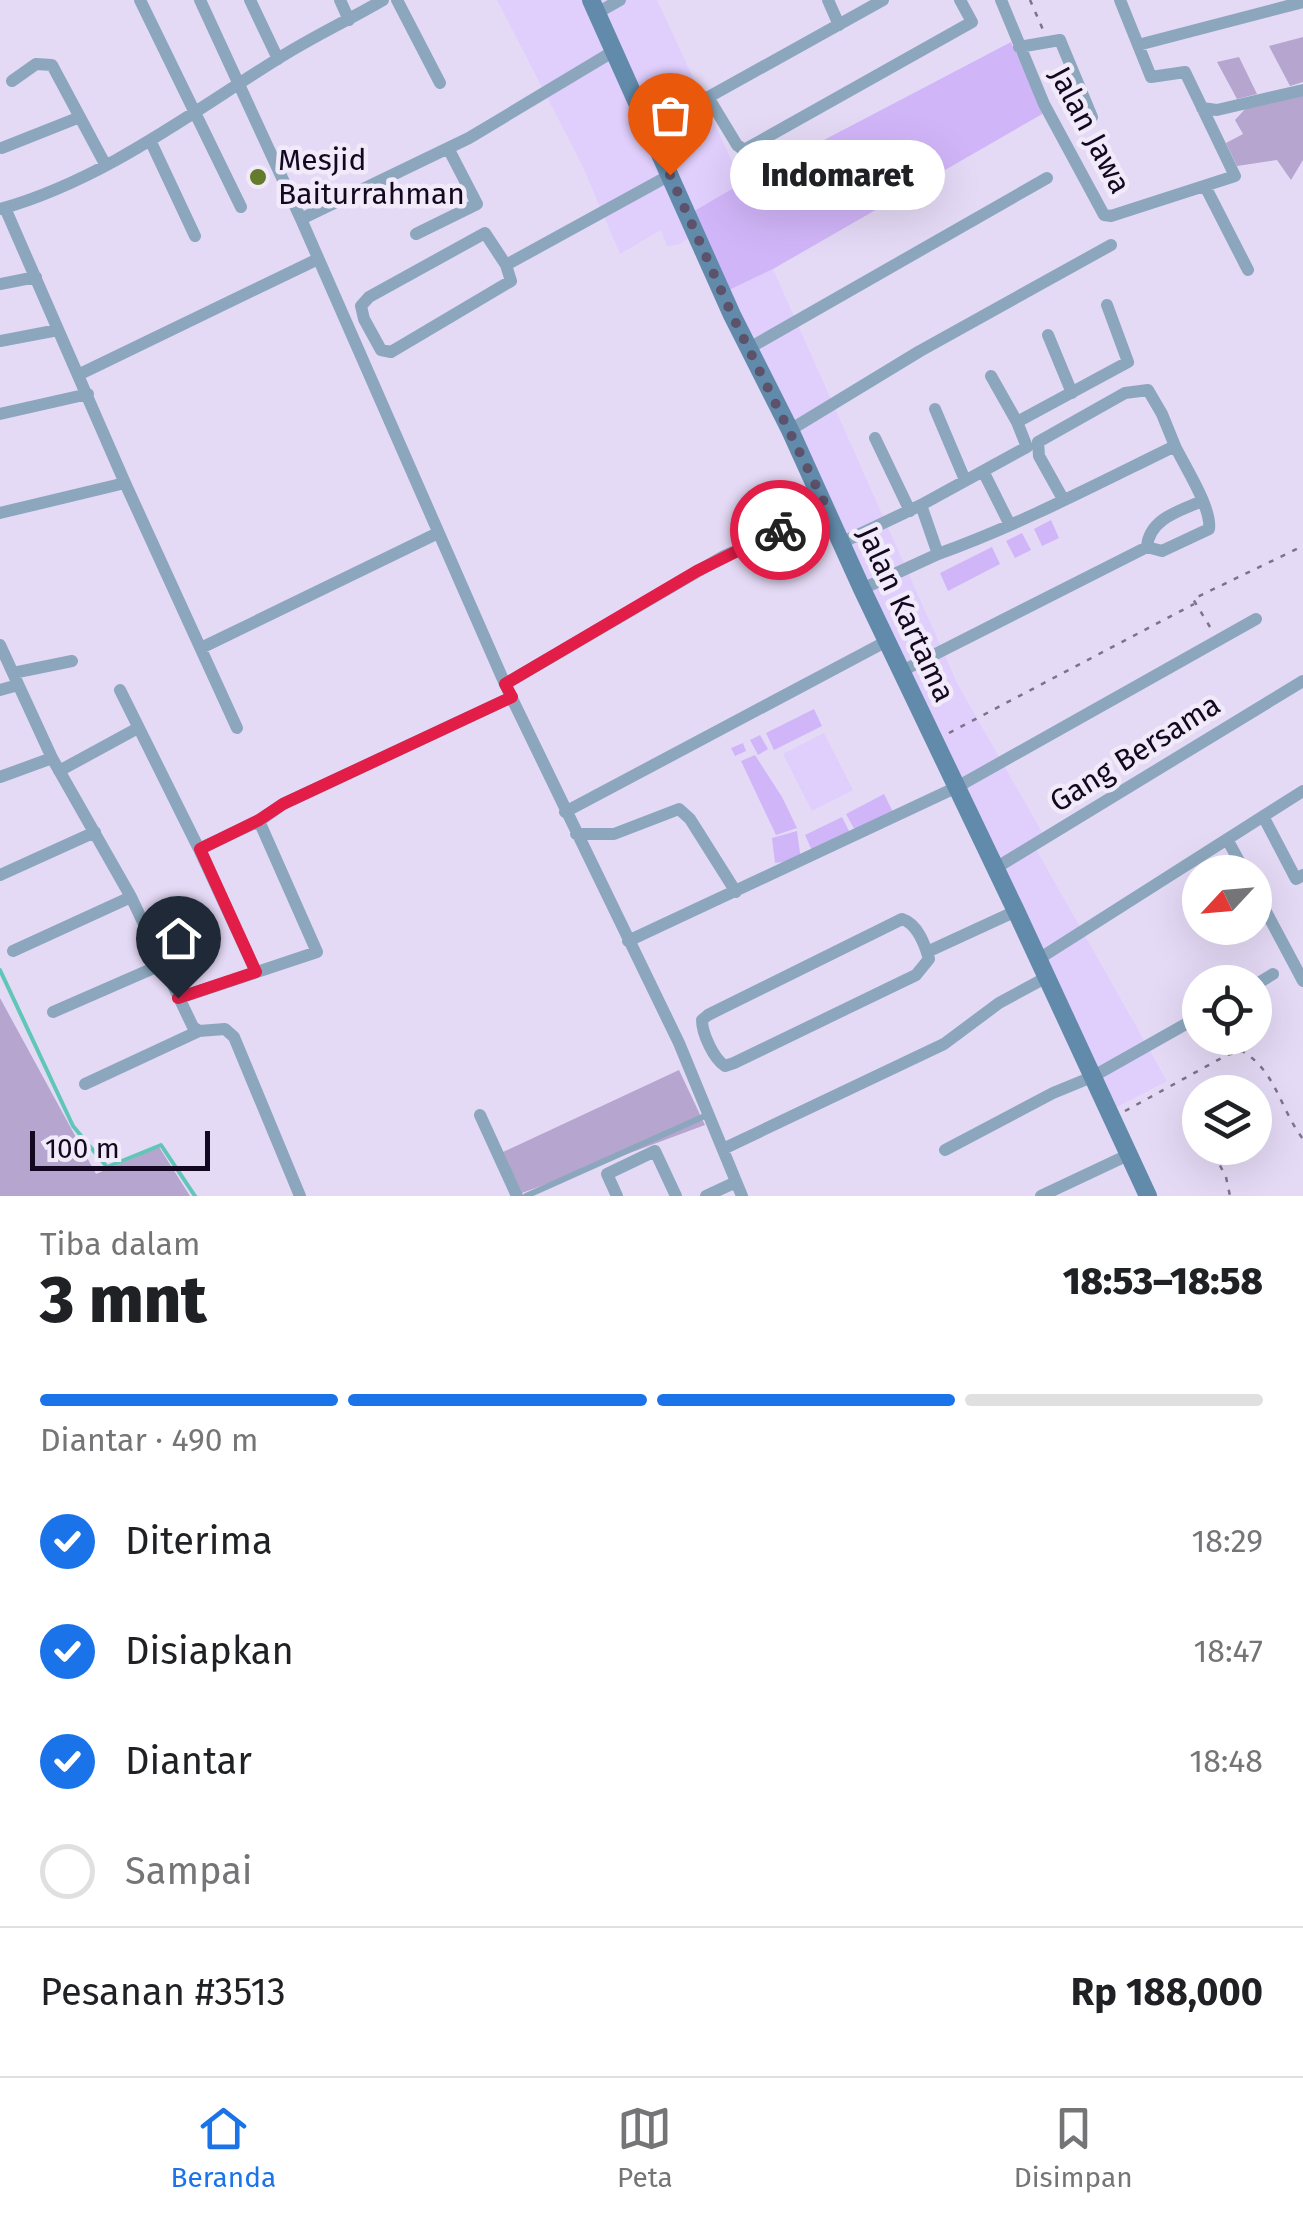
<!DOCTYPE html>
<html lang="id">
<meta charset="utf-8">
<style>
body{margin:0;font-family:"Fira Sans",sans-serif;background:#f2f2f2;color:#202124;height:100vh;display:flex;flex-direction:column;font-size:38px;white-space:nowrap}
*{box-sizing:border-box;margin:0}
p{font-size:32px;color:#757577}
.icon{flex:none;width:55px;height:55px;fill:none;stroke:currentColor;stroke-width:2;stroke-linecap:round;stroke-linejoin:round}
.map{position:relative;height:1196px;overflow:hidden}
.details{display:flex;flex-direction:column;background:#fff;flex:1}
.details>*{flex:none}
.needle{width:65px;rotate:244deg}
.controls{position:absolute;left:1182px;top:855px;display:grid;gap:20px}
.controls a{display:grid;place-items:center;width:90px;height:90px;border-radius:50%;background:#fff;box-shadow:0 10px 40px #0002;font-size:50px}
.scale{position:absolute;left:30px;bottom:25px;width:180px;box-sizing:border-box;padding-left:10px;border:5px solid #130820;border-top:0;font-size:28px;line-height:35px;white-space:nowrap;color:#130820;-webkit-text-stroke:8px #f0eaf9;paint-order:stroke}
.pin{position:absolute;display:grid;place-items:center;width:85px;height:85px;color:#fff;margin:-102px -42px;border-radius:50% 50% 50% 0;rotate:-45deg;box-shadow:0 0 10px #0007}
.pin .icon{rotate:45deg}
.courier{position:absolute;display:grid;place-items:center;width:100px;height:100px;margin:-50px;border:8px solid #e11d48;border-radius:50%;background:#fff;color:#222;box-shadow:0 2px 12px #0007}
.bubble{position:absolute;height:70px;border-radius:35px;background:#fff;box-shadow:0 10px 40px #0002;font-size:32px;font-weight:800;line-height:70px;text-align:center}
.headline em{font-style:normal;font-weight:800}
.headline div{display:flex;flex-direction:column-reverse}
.headline{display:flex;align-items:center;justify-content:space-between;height:170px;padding:0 40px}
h1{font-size:65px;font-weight:800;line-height:75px}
.bar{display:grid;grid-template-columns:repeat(4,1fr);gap:15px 10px;align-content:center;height:120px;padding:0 40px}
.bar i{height:12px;border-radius:8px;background:#e0e0e0}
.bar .active{background:#1a73e8}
.bar p{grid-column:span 4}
.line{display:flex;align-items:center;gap:25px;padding:0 40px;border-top:2px solid #e0e0e0}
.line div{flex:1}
ol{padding:0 40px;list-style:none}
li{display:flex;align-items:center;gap:30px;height:110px}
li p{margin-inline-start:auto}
li .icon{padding:10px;border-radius:50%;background:#1a73e8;color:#fff;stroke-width:4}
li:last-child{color:#757577}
li i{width:55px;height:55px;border:5px solid #e0e0e0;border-radius:50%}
.tab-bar{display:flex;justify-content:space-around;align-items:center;height:140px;border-top:2px solid #e0e0e0;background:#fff;font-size:28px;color:#757577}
.tab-bar a{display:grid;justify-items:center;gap:5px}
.tab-bar .active{color:#1a73e8}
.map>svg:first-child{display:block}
.built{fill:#e0cefc}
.green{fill:#b5a5cf}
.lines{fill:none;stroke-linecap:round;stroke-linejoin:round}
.stream{stroke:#60c6b7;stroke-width:4}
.building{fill:#d1b5f9}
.path{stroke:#7d728c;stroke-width:2.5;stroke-dasharray:5 8;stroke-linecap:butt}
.lane{stroke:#8ca7bd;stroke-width:6}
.street{stroke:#8ca7bd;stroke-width:12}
.secondary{stroke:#628bab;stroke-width:18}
.done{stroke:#5c526b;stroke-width:10;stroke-dasharray:0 18}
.route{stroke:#e11d48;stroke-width:12}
.poi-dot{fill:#657b2c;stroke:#f0eaf9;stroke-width:4}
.labels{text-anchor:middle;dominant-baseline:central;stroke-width:9;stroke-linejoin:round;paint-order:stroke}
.street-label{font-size:30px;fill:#130820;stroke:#f0eaf9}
.poi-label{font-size:30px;fill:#130820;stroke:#f0eaf9;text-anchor:start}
</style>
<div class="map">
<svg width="1303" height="1196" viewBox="0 0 1303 1196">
<rect width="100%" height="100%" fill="#e5daf6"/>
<path class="built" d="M 497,0 L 657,0 L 742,183 L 692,213 L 699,231 L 678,245 L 667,246 L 661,230 L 620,254 L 583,167 Z
M 773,269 L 958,685 L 1042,832 L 1037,851 L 1167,1081 L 1115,1108 L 729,290 Z
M 824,733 L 853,790 L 812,811 L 783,754 Z"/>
<path class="green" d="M 1303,37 L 1303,82 L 1290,86 L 1269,46 Z
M 1239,57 L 1257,94 L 1237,99 L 1217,62 Z
M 1303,93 L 1303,160 L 1291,180 L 1277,160 L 1237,166 L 1226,143 L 1243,134 L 1235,120 L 1246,108 Z
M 0,998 L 96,1174 L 159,1147 L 190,1196 L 0,1196 Z
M 679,1070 L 705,1125 L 522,1193 L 503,1152 Z"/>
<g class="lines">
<path class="stream" d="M 0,970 L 73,1126 L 107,1167 L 161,1145 L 195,1196"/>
</g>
<path class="building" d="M 1011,42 L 1044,113 L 773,269 L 729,290 L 691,213 L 742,183 Z
M 1051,520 L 1059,538 L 1042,546 L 1034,529 Z
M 1022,533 L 1031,550 L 1015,558 L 1006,541 Z
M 992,547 L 1000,564 L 948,591 L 940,573 Z
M 814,709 L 822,726 L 774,750 L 766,733 Z
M 760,735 L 768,749 L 758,755 L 750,740 Z
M 743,743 L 746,751 L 735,756 L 731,748 Z
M 755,755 L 782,797 L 797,828 L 776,835 L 741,761 Z
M 884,794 L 894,814 L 857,834 L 846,814 Z
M 842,817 L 852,837 L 814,855 L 805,835 Z
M 797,831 L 801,860 L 775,863 L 772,838 Z"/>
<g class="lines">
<path class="path" d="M 1030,0 L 1044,32
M 1210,627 L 1193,599 L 1303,546
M 949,733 L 1194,604
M 1125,1111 L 1227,1055 L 1242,1051 C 1276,1071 1280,1109 1303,1139
M 1214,1154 L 1226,1177 L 1230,1196"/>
<path class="lane" d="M 526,1196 L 707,1115"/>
<path class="street" d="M 140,0 L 241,207
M 200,0 L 301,219 L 505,684 L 679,1043 L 742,1196
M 250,0 L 278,59
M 340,0 L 349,20
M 397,0 L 440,83
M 828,0 L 839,25
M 1001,0 L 1044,104 L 1104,215 L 1111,216 L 1235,176 L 1185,72 L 1151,77 L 1120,0
M 597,13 L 620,0
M 1138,45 L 1303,2
M 1019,47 L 1060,40 L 1092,117
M 12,81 L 36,64 L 52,65 L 105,164
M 708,97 L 737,145 L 744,150 L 972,22 L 960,0
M 1202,108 L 1217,110 L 1303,90
M 651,129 L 883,0
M 150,140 L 195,236
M 2,148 L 80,117
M 1205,186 L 1248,270
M 5,208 L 125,483 L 237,728
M 0,209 C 101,181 188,115 276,60 C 310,38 347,21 383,0
M 301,219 L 469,138 L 614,51
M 485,233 L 506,265 L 511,281 L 391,352 L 381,350 L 364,319 L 361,306 L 369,297 Z
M 416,234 L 477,204 L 448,148
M 506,265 L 670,175
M 0,284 L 36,277
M 1048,335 L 1072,393
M 0,341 L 58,330
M 751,347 L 1047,178
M 80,374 L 318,259
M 935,409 L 965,480
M 0,414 L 88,394
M 1017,422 L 1128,362 L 1107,305
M 790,430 L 920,351 L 1111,245
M 875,438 L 910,511
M 983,471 L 1009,523
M 921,505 L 938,554 C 1019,525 1097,484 1175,446 L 1162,414 L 1148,390 L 1125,393 L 1038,442 L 1039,456 L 1063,499
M 0,513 L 125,483
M 841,543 L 921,505 L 1027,447 L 1017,422 L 991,376
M 1147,547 C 1149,519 1179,511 1202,501
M 862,589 L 938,554
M 0,645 L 52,758 L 131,897 L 193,1027 L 199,1031 L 225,1029 L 234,1037 L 300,1196
M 201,648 L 438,533
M 902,671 L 1147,547 L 1162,551 L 1209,529 C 1212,508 1185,467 1175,446
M 13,673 L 72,661
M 505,684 L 724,556 L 828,511
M 0,690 L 18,685
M 120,690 L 199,849
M 59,771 L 138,728
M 0,777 L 52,758
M 565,812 L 887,641
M 1263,816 L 1296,879 L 1303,875
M 259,821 L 283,804 L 512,697
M 576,834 L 614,834 L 679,809 L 690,819 L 736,892
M 1227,839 L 1245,872
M 994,869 L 1303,681
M 0,875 L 95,832
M 1255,891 L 1303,981
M 902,919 C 918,924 925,945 929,959 L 916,975 L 734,1063 L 725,1066 C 714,1059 702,1034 702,1020 L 708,1015 Z
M 628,941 L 957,787 L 1256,619
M 13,951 L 131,897
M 927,952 L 1016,911
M 1037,960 L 1303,791
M 1255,985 L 1273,974
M 179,998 L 317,952 L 259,821 L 199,849 L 256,972
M 53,1012 L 163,964
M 85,1084 L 199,1031
M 480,1115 L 517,1196
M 723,1149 L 944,1044 L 999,1003 L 1047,977
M 945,1150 L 1053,1093 L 1092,1077 L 1200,1016
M 617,1196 L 607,1174 L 655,1151 L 676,1196
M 706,1196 L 736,1182
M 1041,1196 L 1128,1155"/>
<path class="secondary" d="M 591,0 L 732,315 L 790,430 L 862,589 L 1016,911 L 1148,1196"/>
</g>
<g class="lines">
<path class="done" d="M 670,175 L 732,315 L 828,510 L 780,530"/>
<path class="route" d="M 178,998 L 256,972 L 200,849 L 259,820 L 283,804 L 512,697 L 505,684 L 697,571 L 780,530"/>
</g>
<circle class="poi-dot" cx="258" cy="177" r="10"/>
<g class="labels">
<g class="street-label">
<text transform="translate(1090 130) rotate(62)">Jalan Jawa</text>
<text transform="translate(906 614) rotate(65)">Jalan Kartama</text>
<text transform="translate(1135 753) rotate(-32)">Gang Bersama</text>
</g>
<g class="poi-label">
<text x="278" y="160">Mesjid<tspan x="278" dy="34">Baiturrahman</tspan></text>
</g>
</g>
</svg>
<div class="controls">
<a><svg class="needle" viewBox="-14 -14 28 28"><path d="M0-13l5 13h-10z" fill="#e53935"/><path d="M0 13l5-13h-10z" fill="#757577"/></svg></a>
<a><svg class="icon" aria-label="locate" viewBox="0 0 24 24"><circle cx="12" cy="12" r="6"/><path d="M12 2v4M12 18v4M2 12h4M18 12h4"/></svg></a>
<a><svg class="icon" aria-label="layers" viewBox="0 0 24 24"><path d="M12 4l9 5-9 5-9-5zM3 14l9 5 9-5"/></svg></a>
</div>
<div class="scale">100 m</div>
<div class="pin" style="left:670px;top:175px;background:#ea580c"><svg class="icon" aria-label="bag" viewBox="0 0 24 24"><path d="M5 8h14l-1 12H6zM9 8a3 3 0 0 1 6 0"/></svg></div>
<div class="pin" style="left:178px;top:998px;background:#1f2937"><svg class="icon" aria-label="home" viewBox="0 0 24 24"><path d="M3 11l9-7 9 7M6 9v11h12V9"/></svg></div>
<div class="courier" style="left:780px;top:530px"><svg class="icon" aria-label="bike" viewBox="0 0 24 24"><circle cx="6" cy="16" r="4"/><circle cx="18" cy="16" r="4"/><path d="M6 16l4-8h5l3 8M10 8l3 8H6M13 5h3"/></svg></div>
<div class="bubble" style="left:730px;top:140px;width:215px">Indomaret</div>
</div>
<section class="details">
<div class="headline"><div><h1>3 mnt</h1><p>Tiba dalam</p></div><em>18:53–18:58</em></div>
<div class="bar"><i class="active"></i><i class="active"></i><i class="active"></i><i></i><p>Diantar · 490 m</p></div>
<ol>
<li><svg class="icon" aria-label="check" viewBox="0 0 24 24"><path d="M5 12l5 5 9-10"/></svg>Diterima<p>18:29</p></li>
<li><svg class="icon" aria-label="check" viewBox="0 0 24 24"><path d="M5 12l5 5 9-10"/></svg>Disiapkan<p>18:47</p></li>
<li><svg class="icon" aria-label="check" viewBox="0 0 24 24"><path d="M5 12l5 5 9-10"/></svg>Diantar<p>18:48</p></li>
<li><i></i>Sampai</li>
</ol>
<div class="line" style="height:130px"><div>Pesanan #3513</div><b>Rp 188,000</b></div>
</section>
<nav class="tab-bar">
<a class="active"><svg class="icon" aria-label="home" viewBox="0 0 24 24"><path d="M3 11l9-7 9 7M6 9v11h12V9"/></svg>Beranda</a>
<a><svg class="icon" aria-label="map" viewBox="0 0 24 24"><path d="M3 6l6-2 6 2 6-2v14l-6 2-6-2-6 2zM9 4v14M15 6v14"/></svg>Peta</a>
<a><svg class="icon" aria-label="saved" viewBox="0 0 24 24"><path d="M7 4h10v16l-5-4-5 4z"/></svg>Disimpan</a>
</nav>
